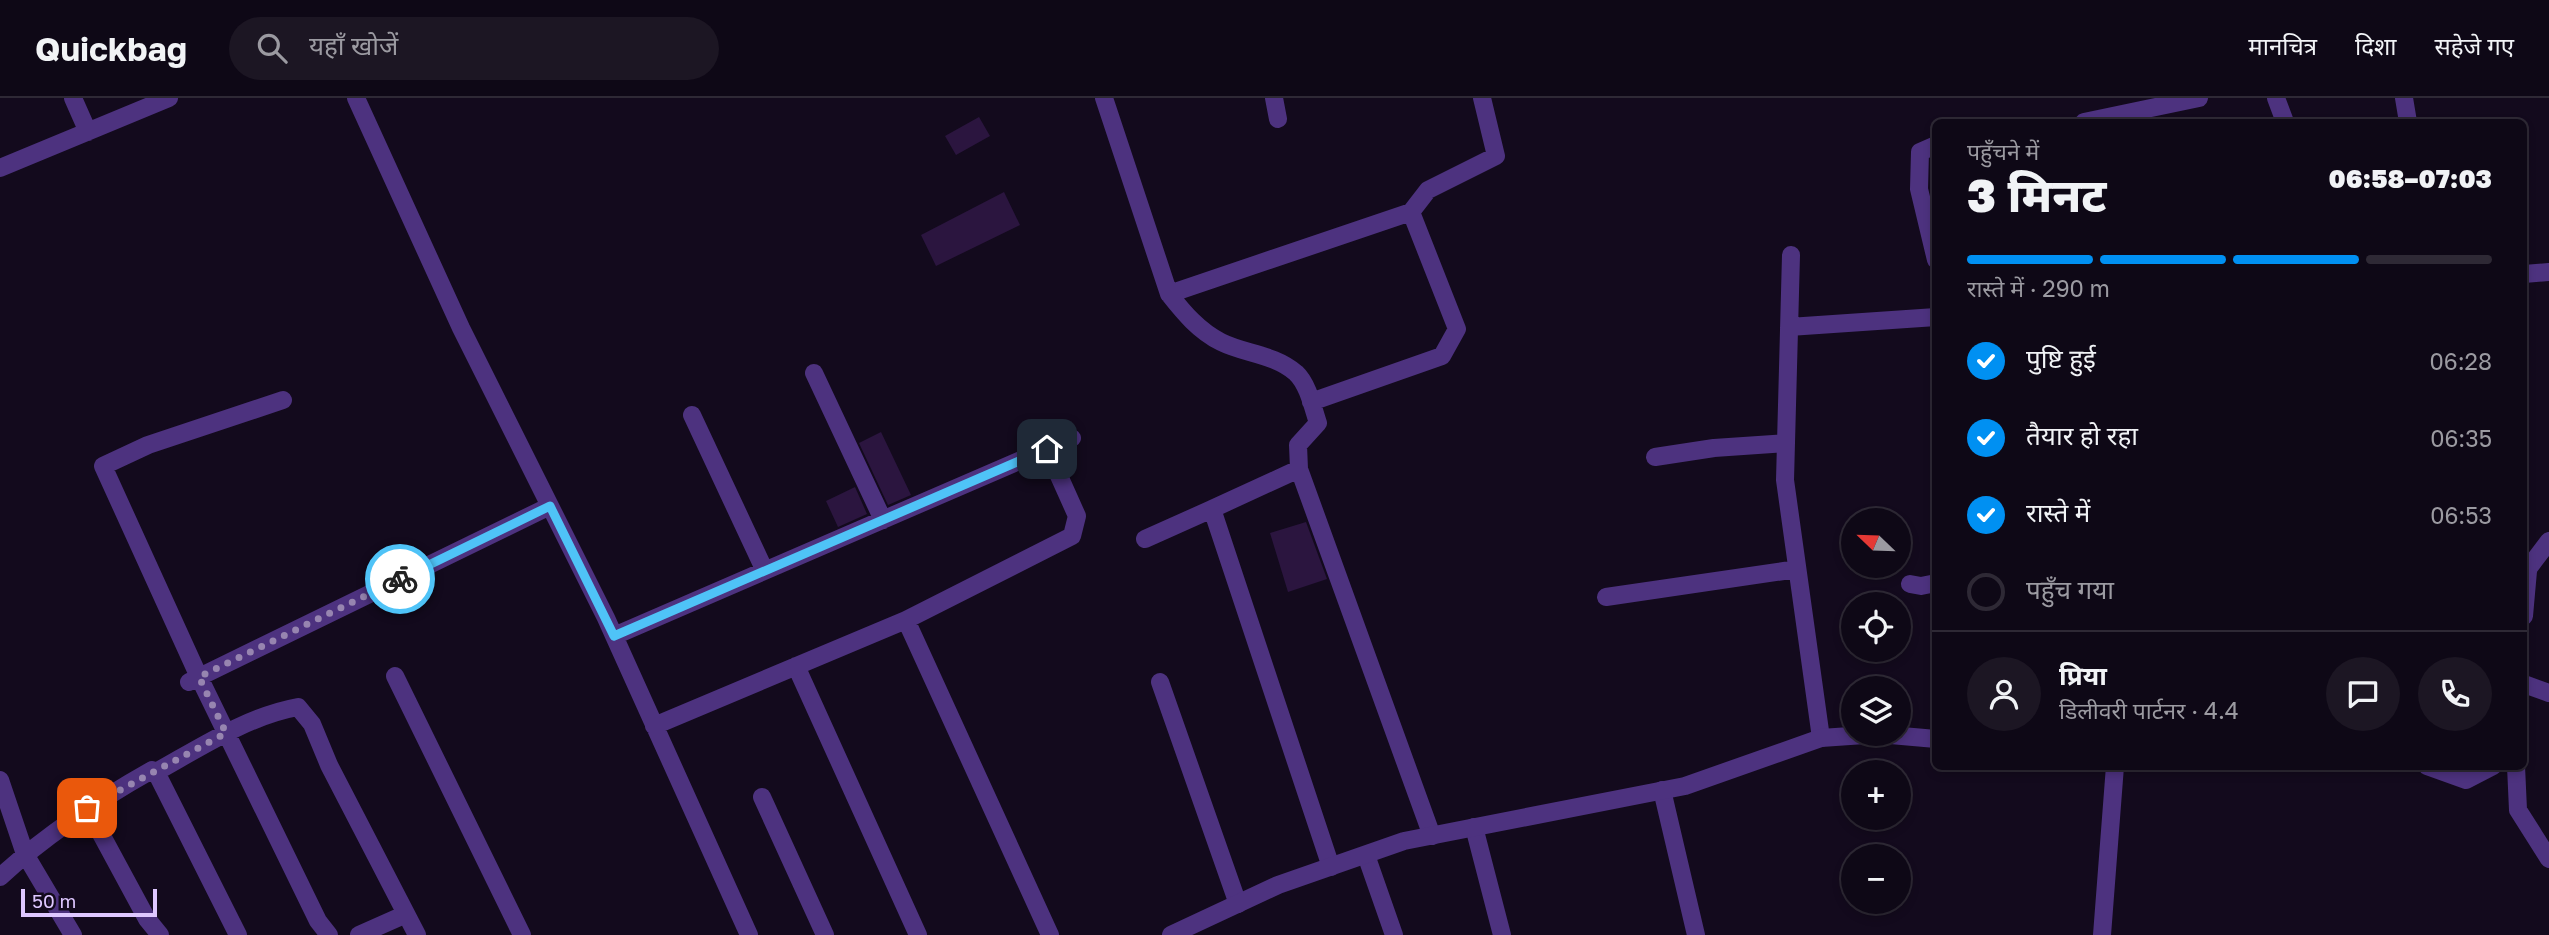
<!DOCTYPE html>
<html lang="hi">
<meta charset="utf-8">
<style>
body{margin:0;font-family:"Golos Text","Noto Sans Devanagari",sans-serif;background:#1c1623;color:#f1f3f6;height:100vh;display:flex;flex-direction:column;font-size:26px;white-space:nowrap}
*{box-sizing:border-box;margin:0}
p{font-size:23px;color:#9b9aa1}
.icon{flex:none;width:38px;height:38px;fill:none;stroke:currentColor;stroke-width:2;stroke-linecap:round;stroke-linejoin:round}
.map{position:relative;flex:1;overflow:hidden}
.sheet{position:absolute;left:1932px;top:21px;width:595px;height:651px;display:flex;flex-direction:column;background:#0e0816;border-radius:10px;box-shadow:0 4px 10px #0003,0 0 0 2px #2e2935}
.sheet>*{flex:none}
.needle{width:46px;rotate:293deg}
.fabs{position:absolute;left:1841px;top:410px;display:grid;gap:14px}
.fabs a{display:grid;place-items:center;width:70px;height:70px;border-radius:50%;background:#0e0816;box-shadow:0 4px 10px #0003,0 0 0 2px #2e2935;font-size:35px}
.scale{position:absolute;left:21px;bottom:18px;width:136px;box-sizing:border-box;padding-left:7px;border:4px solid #dec7ff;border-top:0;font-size:19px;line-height:24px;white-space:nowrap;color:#dec7ff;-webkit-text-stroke:5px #130a1d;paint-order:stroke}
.pin{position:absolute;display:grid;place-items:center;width:60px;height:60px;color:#fff;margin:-30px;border-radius:14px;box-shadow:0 4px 10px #0006}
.courier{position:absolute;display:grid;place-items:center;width:70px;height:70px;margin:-35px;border:5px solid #4fc3f7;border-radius:50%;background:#fff;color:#222;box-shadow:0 2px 9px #0007}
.headline em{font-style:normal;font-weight:800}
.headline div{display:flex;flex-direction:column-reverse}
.headline{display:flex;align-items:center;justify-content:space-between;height:119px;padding:0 35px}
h1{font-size:46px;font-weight:800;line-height:52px}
.bar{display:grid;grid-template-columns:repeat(4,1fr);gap:10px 7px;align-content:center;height:84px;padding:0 35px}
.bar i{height:9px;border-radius:5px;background:#2e2935}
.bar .active{background:#0090f2}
.bar p{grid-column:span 4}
.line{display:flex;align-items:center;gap:18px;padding:0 35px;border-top:2px solid #2e2935}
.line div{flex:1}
.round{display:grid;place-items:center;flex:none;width:74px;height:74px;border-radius:37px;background:#1c1623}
ol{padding:0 35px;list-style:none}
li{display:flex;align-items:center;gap:21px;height:77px}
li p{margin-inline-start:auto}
li .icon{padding:7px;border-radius:50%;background:#0090f2;color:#fff;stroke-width:4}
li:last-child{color:#9b9aa1}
li i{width:38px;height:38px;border:4px solid #2e2935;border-radius:50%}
header{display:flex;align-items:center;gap:42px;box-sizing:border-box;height:98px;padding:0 35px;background:#0e0816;border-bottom:2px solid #2e2935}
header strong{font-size:33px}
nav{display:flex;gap:38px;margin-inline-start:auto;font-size:24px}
.search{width:490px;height:63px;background:#1c1623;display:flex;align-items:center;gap:18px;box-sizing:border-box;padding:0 24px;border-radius:38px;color:#9b9aa1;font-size:26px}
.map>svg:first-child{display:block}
.building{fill:#2b153f}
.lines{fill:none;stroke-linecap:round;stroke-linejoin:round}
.minor{stroke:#4d327f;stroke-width:18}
.tertiary{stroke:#4d327f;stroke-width:18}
.done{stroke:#9785b0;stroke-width:7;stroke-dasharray:0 12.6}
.route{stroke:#4fc3f7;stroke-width:9}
</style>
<header>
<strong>Quickbag</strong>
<div class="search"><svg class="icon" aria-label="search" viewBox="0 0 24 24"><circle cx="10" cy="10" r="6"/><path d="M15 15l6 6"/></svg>यहाँ खोजें</div>
<nav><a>मानचित्र</a><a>दिशा</a><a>सहेजे गए</a></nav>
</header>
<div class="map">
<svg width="2549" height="837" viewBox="0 0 2549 837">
<rect width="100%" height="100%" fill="#130a1d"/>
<path class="building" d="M 979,19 L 990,38 L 956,57 L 945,38 Z
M 1004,94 L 1020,127 L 936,168 L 921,137 Z
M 881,334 L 911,397 L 888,407 L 859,345 Z
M 855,389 L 867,416 L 838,429 L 826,403 Z
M 1306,424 L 1327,481 L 1288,494 L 1270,435 Z"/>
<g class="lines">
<path class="minor" d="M 73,0 L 88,34
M 356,0 L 461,230 L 606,520 L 749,837
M 1104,0 L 1169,196 C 1184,215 1199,233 1221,244 C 1245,256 1274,256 1296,275 C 1308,286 1313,310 1318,325 L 1298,347 L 1299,371 L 1432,738
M 1274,0 L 1278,21
M 2276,0 L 2285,24
M 2404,0 L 2408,24
M 2084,24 L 2199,0
M 1936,47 L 1920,54 L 1919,91 L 1936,162
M 0,70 L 169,0
M 1791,157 L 1785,382 L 1821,640
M 2524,176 L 2549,174
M 1169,196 L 1411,114 L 1428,92 L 1496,58 L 1482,0
M 1789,229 L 1936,219
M 814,275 L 883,422
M 283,302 L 148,347 L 103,368 L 199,579 L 318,823 L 329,837
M 1311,304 L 1442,258 L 1457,231 L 1411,114
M 692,317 L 764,471
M 1655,359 L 1714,350 L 1786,345
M 1299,371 L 1212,411 L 1331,769
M 1145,441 L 1212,411
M 1910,486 L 1921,488 L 1936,485
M 1606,499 L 1797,471
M 2524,518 L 2528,473
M 906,522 L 1072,438 L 1077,418 L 1047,351
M 614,538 L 1072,340
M 796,568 L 918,837
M 395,578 L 522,837
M 189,584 L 550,408
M 1160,584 L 1238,806
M 2524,586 L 2549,595
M 654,628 L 906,522 L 1050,837
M 2427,668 L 2466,682 L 2493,668
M 2516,668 L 2518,712 L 2549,761
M 156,674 L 238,837
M 0,682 L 25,756 L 73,837
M 1662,692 L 1696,837
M 762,699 L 825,837
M 87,710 L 147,821 L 160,837
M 1474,729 L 1502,837
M 1366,757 L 1394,837
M 0,779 C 46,737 97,703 152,672 L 156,674 C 201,649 248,618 298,609 L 312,626 L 329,667 L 417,837
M 359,837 L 404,817
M 2102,837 L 2115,668"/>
<path class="tertiary" d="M 2524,476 L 2549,443
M 1171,837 L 1278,787 L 1404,743 L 1685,688 L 1821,640 L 1879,636 L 1936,641"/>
</g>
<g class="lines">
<path class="done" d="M 87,710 L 226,635 L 199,579 L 400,481"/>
<path class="route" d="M 400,481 L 550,408 L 614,538 L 1047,351"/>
</g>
</svg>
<div class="fabs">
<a><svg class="needle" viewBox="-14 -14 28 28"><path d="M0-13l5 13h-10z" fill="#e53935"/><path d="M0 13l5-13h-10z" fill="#9b9aa1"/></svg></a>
<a><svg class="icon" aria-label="locate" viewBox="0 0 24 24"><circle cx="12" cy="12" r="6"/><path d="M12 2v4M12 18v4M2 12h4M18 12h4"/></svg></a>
<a><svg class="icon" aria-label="layers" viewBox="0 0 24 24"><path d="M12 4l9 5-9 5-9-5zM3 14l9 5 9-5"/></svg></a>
<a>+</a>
<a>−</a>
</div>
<div class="scale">50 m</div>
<div class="pin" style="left:87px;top:710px;background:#ea580c"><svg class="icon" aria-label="bag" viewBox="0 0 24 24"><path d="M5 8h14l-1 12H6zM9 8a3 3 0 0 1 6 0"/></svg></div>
<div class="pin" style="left:1047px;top:351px;background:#1f2937"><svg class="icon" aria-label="home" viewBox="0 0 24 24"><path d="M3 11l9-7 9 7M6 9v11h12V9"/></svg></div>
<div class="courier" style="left:400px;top:481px"><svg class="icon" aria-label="bike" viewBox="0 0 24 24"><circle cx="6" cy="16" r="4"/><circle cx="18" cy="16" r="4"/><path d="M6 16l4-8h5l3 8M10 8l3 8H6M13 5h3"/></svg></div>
<section class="sheet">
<div class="headline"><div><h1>3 मिनट</h1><p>पहुँचने में</p></div><em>06:58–07:03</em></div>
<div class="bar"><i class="active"></i><i class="active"></i><i class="active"></i><i></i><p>रास्ते में · 290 m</p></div>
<ol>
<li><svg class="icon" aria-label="check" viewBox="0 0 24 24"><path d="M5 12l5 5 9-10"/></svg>पुष्टि हुई<p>06:28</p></li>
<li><svg class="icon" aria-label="check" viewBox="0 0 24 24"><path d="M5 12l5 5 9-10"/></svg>तैयार हो रहा<p>06:35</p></li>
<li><svg class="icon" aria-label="check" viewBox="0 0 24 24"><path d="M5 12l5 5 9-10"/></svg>रास्ते में<p>06:53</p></li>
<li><i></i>पहुँच गया</li>
</ol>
<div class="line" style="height:126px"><a class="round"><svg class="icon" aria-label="person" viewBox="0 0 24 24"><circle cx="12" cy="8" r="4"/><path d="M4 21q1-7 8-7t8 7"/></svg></a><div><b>प्रिया</b><p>डिलीवरी पार्टनर · 4.4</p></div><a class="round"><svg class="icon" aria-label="chat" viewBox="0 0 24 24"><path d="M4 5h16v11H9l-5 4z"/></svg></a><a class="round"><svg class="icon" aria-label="phone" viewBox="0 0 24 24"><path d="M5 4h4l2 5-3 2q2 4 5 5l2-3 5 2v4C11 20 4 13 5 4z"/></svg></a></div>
</section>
</div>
